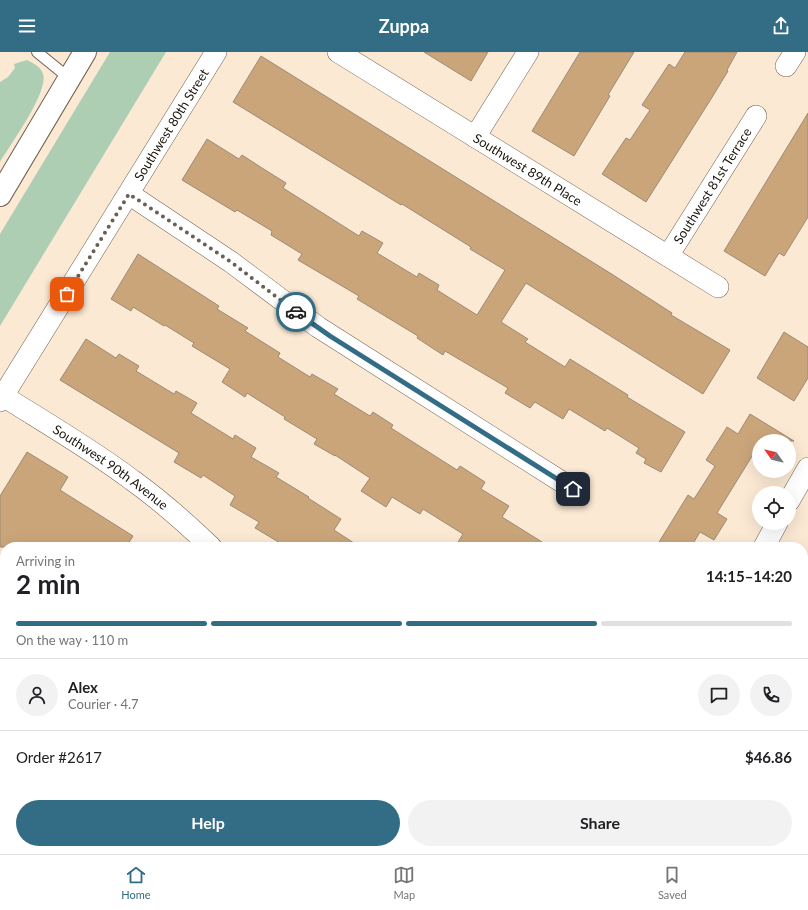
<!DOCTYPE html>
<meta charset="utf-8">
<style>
body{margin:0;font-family:Lato,sans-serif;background:#f2f2f2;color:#202124;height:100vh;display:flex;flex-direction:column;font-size:15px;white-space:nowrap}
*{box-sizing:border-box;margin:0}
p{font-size:13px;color:#757577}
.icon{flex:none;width:22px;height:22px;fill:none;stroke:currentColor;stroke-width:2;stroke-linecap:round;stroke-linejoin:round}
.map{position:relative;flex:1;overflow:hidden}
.sheet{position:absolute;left:0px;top:490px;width:808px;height:312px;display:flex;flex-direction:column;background:#fff;border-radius:16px 16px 0 0;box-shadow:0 4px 16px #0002}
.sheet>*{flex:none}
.needle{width:26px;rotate:304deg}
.fabs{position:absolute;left:752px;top:382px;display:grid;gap:8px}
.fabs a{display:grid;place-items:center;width:44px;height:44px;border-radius:50%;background:#fff;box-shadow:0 4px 16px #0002;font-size:20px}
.pin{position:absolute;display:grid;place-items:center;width:34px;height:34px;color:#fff;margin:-17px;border-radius:8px;box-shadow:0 2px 6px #0006}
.courier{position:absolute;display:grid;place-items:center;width:40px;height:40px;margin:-20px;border:3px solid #326d85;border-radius:50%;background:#fff;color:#222;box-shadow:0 1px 5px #0007}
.head em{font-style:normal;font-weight:700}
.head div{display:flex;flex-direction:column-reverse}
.head{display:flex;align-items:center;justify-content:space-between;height:68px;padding:0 16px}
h1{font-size:26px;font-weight:700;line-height:30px}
.bar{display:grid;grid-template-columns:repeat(4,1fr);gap:6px 4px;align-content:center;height:48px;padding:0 16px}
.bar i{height:5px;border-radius:3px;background:#e0e0e0}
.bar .on{background:#326d85}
.bar p{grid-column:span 4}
.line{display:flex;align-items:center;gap:10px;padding:0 16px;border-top:1px solid #e0e0e0}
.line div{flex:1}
.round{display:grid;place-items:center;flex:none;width:42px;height:42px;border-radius:21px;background:#f2f2f2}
.cta{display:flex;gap:8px;margin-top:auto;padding:8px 16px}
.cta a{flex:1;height:46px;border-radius:24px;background:#326d85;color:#fff;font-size:16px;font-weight:700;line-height:46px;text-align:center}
.cta a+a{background:#f2f2f2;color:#202124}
header{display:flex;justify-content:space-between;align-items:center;height:52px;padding:0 16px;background:#326d85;color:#fff;font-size:18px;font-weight:700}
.menu{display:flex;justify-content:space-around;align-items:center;height:56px;border-top:1px solid #e0e0e0;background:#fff;font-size:11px;color:#757577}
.menu a{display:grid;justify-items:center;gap:2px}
.menu .on{color:#326d85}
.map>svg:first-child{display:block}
.green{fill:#adceb3}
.building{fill:#caa57a;stroke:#9c8b78}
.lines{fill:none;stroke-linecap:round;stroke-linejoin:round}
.lane-casing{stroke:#736351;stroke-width:12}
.street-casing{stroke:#736351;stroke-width:22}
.highway-casing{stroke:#736351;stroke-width:24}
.lane{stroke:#fff;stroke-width:10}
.street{stroke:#fff;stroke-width:21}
.highway{stroke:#fff;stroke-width:22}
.done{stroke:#695f53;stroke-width:4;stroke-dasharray:0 7.2}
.route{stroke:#326d85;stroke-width:5}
.labels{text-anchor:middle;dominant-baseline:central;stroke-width:3;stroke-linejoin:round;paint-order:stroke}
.street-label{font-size:13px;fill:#1b150d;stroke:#fbe9d4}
</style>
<header><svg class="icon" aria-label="menu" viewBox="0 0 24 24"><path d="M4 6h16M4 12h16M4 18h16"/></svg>Zuppa<svg class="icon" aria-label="share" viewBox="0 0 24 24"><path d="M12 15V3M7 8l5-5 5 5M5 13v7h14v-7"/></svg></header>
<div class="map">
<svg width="808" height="802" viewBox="0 0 808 802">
<rect width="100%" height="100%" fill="#fbe9d4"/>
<path class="green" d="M 110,0 L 166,0 L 0,274 L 0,182 Z
M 27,8 C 33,11 41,15 43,22 C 49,40 10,93 0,110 L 0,30 L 8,25 L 15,16 L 14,12 Z"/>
<path class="building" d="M 424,0 L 488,0 L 471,29 Z
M 580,0 L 634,0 L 608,43 L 610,44 L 574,104 L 532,79 Z
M 685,0 L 737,0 L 727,18 L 728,19 L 711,47 L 646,150 L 602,122 L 626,86 L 630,88 L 650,58 L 642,53 L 669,12 L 675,16 Z
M 261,4 L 610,221 L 672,261 L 671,263 L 730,298 L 703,342 L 526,231 L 501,270 L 528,287 L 525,290 L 565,315 L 570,307 L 628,343 L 627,345 L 685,380 L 661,420 L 644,411 L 646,407 L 636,401 L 639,396 L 607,376 L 605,379 L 569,357 L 563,367 L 535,350 L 530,356 L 505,341 L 508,336 L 445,299 L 443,303 L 417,286 L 418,284 L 357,247 L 359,244 L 298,208 L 302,202 L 271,183 L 272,179 L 237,158 L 235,160 L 182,128 L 207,87 L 239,107 L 242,103 L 262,116 L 286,131 L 283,136 L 359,184 L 362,179 L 383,191 L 377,201 L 417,225 L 419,221 L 439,233 L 437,238 L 477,263 L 505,218 L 470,197 L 471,195 L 402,152 L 401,153 L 233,50 Z
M 808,61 L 808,165 L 784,204 L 779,201 L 765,224 L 724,199 Z
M 138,202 L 219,254 L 217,257 L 248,276 L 245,279 L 280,301 L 278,305 L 310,325 L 312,322 L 338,337 L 334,342 L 370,364 L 373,360 L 393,373 L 391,376 L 457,418 L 460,414 L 485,430 L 481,437 L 509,454 L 502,465 L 550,495 L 455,495 L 463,482 L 423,457 L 420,462 L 392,445 L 386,455 L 361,439 L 370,426 L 335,403 L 335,404 L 314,392 L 317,387 L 284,367 L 285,365 L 247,341 L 245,345 L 222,330 L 230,317 L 192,294 L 194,291 L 165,273 L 164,274 L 133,255 L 131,259 L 111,247 Z
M 784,280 L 808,295 L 808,326 L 794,349 L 757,326 Z
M 86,287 L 116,306 L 119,302 L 139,314 L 136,319 L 174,342 L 176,339 L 197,351 L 191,361 L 233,387 L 235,383 L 256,396 L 251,405 L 279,421 L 276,425 L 309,445 L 308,446 L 341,467 L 334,478 L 360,495 L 287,495 L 255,476 L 259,470 L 230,453 L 235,444 L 203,423 L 201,426 L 174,410 L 179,401 L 60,328 Z
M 750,362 L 794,389 L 759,389 L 759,405 L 754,401 L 717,461 L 727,467 L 714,488 L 700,480 L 691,495 L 656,495 L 688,443 L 694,447 L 715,414 L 706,408 L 727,375 L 738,382 Z
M 27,400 L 68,425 L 60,438 L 133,484 L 126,495 L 0,495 L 0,444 Z"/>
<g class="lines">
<defs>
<path id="lane" d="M 37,0 L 69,26"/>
<g id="street">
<path id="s1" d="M 338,0 L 718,235"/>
<path d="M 786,14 L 795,0"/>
<path d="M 475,85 L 528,0"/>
<path d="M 129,142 L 231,210 L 318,275 L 573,437"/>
<path id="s2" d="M 668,204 L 756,64"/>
<path id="s3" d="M 3,344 C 46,371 91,397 132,428 C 160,448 186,471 211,495"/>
<path id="s4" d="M 0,349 L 216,0"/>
<path d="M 789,449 L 808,416"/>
<path d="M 764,495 L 777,471"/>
<path d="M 0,664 L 5,667"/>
<path d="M 209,797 L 217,802"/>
<path d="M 583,802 L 587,797"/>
</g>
<path id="highway" d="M 0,143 L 85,0"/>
</defs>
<use href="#lane" class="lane-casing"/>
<use href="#street" class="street-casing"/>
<use href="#highway" class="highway-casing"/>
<use href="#lane" class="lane"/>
<use href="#street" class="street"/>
<use href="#highway" class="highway"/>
</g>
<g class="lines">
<path class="done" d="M 67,242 L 129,142 L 231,210 L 296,260"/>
<path class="route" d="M 296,260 L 330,284 L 573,437"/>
</g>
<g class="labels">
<g class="street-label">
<text stroke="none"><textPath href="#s4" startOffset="325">Southwest 80th Street</textPath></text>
<text stroke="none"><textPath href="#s1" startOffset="223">Southwest 89th Place</textPath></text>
<text stroke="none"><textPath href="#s2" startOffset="83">Southwest 81st Terrace</textPath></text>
<text stroke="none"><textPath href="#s3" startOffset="129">Southwest 90th Avenue</textPath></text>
</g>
</g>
</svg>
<div class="fabs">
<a><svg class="needle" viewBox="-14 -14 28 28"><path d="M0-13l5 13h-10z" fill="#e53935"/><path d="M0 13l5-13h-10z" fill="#757577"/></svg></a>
<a><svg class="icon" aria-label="locate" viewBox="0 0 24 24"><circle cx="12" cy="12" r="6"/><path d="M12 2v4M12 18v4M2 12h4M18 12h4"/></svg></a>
</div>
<div class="pin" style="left:67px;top:242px;background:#ea580c"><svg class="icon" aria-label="bag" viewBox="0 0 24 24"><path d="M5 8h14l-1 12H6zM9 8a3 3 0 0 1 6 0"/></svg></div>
<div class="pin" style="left:573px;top:437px;background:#1f2937"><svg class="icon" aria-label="home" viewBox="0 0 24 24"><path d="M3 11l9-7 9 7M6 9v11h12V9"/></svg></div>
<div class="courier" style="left:296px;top:260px"><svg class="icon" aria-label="car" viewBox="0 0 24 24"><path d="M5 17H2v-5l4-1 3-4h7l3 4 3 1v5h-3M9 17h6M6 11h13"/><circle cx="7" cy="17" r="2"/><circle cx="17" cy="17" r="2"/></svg></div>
<section class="sheet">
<div class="head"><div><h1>2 min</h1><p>Arriving in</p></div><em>14:15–14:20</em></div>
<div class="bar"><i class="on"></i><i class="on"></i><i class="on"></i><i></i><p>On the way · 110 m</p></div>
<div class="line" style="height:72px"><a class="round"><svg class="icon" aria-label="person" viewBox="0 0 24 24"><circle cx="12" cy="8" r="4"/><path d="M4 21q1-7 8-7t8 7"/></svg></a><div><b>Alex</b><p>Courier · 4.7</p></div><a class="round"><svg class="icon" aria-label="chat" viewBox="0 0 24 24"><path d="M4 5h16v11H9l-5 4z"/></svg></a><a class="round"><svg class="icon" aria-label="phone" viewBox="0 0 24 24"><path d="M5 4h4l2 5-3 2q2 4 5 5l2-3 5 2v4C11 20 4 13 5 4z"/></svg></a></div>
<div class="line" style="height:52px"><div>Order #2617</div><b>$46.86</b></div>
<div class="cta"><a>Help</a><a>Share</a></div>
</section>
</div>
<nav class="menu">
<a class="on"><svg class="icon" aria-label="home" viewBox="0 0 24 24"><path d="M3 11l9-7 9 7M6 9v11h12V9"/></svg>Home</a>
<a><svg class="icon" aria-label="map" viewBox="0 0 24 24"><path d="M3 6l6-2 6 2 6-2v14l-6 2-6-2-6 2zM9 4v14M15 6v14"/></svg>Map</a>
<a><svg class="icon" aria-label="saved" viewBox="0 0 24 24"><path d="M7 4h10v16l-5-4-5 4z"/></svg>Saved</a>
</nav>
